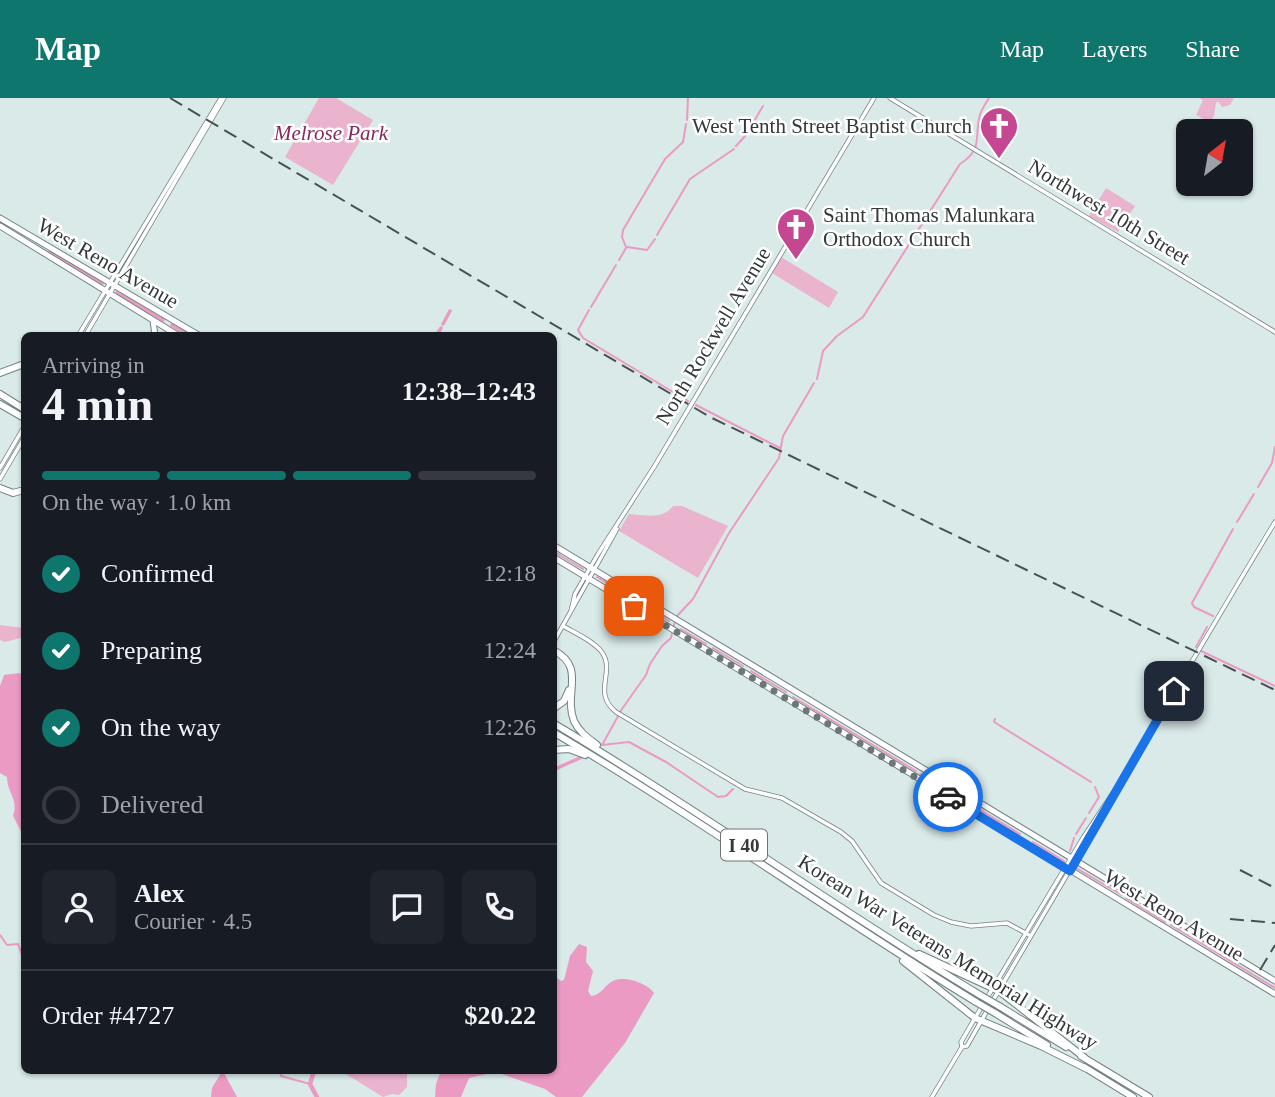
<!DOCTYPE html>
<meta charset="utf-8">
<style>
body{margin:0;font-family:"Times New Roman",serif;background:#20242c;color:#f1f3f6;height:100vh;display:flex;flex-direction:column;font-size:26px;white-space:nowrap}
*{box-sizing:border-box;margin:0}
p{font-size:23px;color:#9ea1a6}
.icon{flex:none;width:38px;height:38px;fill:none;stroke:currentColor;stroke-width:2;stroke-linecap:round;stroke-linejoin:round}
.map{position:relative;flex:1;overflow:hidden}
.panel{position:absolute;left:21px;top:234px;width:536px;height:742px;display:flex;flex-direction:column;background:#171b24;border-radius:10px;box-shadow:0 2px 5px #0004}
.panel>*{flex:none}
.needle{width:46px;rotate:31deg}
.tools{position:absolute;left:1176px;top:21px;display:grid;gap:14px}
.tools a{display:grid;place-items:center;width:77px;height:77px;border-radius:10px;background:#171b24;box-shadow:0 2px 5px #0004;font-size:35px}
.pin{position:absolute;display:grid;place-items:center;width:60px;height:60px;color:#fff;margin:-30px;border-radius:14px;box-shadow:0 4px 10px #0006}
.courier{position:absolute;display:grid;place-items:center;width:70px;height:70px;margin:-35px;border:5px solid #1a73e8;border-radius:50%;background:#fff;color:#222;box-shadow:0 2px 9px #0007}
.head em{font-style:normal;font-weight:800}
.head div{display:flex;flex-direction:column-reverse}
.head{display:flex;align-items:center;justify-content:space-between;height:119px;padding:0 21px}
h1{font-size:46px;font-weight:800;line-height:52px}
.bar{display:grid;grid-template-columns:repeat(4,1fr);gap:10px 7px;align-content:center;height:84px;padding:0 21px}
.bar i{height:9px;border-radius:5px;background:#363941}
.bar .selected{background:#0f766e}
.bar p{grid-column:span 4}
.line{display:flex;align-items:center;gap:18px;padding:0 21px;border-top:2px solid #363941}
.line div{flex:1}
.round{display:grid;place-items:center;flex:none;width:74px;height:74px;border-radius:10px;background:#20242c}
ol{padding:0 21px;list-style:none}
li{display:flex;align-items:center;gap:21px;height:77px}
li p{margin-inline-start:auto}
li .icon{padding:7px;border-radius:50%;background:#0f766e;color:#fff;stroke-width:4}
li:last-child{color:#9ea1a6}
li i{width:38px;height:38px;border:4px solid #363941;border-radius:50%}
header{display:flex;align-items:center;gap:42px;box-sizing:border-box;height:98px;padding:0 35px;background:#0f766e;color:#fff}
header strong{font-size:33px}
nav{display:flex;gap:38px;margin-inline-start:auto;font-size:24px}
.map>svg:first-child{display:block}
.green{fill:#eab3ce}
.water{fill:#eb9ac4}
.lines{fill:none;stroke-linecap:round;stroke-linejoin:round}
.stream{stroke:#eb9ac4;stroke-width:2}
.canal{stroke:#eb9ac4;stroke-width:3.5}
.river{stroke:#eb9ac4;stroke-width:4.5}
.secondary-casing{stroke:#728282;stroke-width:5}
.primary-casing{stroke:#728282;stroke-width:7}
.motorway-casing{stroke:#728282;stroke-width:8}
.secondary{stroke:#fff;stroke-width:3.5}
.primary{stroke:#fff;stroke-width:5}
.motorway{stroke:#fff;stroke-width:6}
.rail{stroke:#495251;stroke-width:2;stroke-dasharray:14 7;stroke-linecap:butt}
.motorway-bridge-casing{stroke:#728282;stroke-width:8;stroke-linecap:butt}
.motorway-bridge{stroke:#fff;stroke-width:6}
.done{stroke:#6c7776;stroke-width:7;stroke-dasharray:0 12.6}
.route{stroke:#1a73e8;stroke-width:9}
.labels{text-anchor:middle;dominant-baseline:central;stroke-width:5;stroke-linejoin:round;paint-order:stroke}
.shield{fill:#fff;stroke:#707474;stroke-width:2}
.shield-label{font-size:19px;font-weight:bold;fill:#323938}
.poi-label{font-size:21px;fill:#323938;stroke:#fff;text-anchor:end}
.park-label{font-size:21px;font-style:italic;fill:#85285f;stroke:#fff}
.street-label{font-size:21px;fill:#323938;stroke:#fff}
</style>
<header>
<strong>Map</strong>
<nav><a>Map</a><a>Layers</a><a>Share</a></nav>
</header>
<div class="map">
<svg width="1275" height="999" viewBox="0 0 1275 999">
<rect width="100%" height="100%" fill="#d9eae9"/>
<path class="green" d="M 319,0 L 336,0 L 373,22 L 333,87 L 285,59 Z
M 1199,0 L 1234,0 L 1230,7 L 1222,9 L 1218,3 L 1216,5 L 1214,18 L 1210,24 L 1196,17 L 1203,2 Z
M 1106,90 L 1135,108 L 1118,134 L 1089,118 Z
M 781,159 L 838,194 L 829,210 L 772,175 Z
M 673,408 L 682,408 L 728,428 L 698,480 L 619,433 L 629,416 C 645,417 663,422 673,408 Z
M 0,527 L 24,530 L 24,539 L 5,544 L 0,542 Z
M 341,973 L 407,973 L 407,989 L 399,997 L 392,996 L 383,999 Z"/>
<path class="water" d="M 19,575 L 24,578 L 24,739 L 13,718 C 19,701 7,695 7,679 L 0,675 L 0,588 L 4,577 Z
M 579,846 L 587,849 L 586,864 L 593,873 L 588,893 L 591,898 C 602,897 604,887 613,883 C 625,877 648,886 654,895 L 625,945 L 582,999 L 556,999 L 545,991 L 496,974 L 469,980 L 461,999 L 435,999 L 436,986 L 441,973 L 553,973 L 553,877 L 561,883 L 564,882 L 570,858 Z
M 221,975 L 224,975 L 237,999 L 211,999 L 212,990 Z"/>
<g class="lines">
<path class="stream" d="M 687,22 L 688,0
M 736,48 L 746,37 L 763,8
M 657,137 L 690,81 L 734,51
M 626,149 L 622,139 L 623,132 L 665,61 L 683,44 L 686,26
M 627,149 L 647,152 L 655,141
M 619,162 L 626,150
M 591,209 L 616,167
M 589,212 L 578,232 L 583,240 L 688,303
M 817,281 L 823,253 L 837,238 L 863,219 L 960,66 C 982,52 975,42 979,21 C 980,13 985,6 989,0
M 696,307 L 780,350
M 1258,389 L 1272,365 L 1275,349
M 1237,424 L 1254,396
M 553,453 L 583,471
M 597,479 L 656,515
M 661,518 L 669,523
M 1213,518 L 1194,509 L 1192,505 L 1233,431
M 673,530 L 677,518 L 693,501 L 729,435 L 779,360 L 783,338 L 814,285
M 681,531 L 706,546
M 672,535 L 671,540 L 662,548 L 650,566 L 646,577 L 622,611 L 602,647 L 629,644 L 666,664 L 718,699 L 726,698 L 733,691
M 1196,549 L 1207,529
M 713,550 L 743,568
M 1201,553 L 1275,588
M 751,573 L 786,594
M 793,599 L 916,673
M 995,621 L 994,624 L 1091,684
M 921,676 L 1020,736
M 1089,715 L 1099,699 L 1095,689
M 1076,736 L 1086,720
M 1033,744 L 1064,763
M 1070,753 L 1074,740
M 1076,770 L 1122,797
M 1126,800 L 1165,824
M 1171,827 L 1275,890
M 0,837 L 7,847 L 18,846 L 24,862
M 280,973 L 281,978 L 310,986"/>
<path class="canal" d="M 50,154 L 102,185
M 117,195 L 163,222
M 443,226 L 450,213
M 172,227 L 190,238
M 436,238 L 441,230
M 553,672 L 582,659"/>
<path class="river" d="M 314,973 L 310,986 L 317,999"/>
<defs>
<path id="secondary" d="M 890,0 L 1275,234
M 78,238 L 221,0
M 85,238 L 224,0
M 0,370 L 24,329
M 0,381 L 24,340
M 571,513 L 575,496 L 598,456 L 654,369 L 874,0
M 563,528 C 575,535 592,542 601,553 C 617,573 591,594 616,614 L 745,691 L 782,700 L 841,734 L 852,743 L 881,785 L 934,817 L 951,824 L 971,828 L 1007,825 L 1031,838
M 553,545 L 617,431
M 992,904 C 1087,744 1179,583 1275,424
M 962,949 L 967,948 L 988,911
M 932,999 L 962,949 L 961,944 L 975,920 L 1083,740 L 1113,695"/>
<path id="primary" d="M 0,120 L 200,238
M 0,128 L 179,238
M 153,222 L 155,238
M 553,447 L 1275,883
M 553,459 L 1275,896"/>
<path id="motorway" d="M 0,275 L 24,266
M 0,296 L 24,311
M 0,306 L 24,320
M 0,390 L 13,395 L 24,392
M 553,552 C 587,569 563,595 574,623 C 579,634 588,640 597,647
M 553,611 L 564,603 L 569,592
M 553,625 C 698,711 835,810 980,897
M 553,634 C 697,719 833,817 976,904
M 553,652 L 569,651 L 585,657
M 919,856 L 999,893 L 1085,960
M 903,863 L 975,920 L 1041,948 L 1087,971
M 999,908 L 1066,949
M 995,915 L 1047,947
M 1081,958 L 1149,999
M 1084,969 L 1133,999"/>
</defs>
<use href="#secondary" class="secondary-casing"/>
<use href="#primary" class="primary-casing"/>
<use href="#motorway" class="motorway-casing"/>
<use href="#secondary" class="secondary"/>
<use href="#primary" class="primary"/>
<use href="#motorway" class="motorway"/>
<path class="rail" d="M 170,0 L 710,319 L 1275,592
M 1240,772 L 1275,790
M 1230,821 L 1275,825
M 1260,872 L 1275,847"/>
<defs>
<path id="motorway-bridge" d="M 980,897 L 999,908
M 976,904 L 995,915"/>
</defs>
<use href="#motorway-bridge" class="motorway-bridge-casing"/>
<use href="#motorway-bridge" class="motorway-bridge"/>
</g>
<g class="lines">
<path class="done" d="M 634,508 L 948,699"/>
<path class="route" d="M 948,699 L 1070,773 L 1174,593"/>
</g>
<defs>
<symbol id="church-pin" viewBox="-11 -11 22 30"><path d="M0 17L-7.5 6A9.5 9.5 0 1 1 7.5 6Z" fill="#c54691" stroke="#fff"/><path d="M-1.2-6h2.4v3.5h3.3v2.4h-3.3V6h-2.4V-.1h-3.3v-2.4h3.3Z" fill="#fff"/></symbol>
</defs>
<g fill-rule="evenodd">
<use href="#church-pin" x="977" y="6" width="44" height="60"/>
<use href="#church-pin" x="774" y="107" width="44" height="60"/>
</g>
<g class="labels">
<rect class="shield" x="721" y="731.5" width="46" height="31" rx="5"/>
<g class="shield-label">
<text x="744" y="747">I 40</text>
</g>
<g class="poi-label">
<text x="972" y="28">West Tenth Street Baptist Church</text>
<text x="823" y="117" text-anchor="start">Saint Thomas Malunkara<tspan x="823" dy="24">Orthodox Church</tspan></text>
</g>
<g class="park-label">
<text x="331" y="35">Melrose Park</text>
</g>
<g class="street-label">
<text transform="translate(1109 114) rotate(31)">Northwest 10th Street</text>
<text transform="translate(108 165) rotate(30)">West Reno Avenue</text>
<text transform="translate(713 238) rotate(-59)">North Rockwell Avenue</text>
<text transform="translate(1174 817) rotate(31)">West Reno Avenue</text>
<text transform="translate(948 854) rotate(32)">Korean War Veterans Memorial Highway</text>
</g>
</g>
</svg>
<div class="tools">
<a><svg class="needle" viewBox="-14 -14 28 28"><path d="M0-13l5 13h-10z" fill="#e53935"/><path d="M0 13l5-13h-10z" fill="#9ea1a6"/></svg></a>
</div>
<div class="pin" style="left:634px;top:508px;background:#ea580c"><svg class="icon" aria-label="bag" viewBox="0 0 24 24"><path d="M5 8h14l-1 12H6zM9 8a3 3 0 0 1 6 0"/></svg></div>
<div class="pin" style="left:1174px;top:593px;background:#1f2937"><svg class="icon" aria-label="home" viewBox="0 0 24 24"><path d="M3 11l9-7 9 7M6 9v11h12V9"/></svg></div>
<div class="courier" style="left:948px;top:699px"><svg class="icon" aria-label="car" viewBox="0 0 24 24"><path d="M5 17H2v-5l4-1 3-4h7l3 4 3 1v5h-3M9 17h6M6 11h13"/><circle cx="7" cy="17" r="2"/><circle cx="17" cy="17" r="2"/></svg></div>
<section class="panel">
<div class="head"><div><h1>4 min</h1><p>Arriving in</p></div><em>12:38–12:43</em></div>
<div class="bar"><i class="selected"></i><i class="selected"></i><i class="selected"></i><i></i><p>On the way · 1.0 km</p></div>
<ol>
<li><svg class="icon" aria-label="check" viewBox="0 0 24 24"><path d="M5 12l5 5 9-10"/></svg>Confirmed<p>12:18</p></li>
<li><svg class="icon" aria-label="check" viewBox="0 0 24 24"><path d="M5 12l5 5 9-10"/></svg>Preparing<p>12:24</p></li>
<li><svg class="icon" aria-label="check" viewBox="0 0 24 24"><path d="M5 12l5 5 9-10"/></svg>On the way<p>12:26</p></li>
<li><i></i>Delivered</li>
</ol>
<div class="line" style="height:126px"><a class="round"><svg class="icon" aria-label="person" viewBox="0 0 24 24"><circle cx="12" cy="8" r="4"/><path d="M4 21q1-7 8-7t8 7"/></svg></a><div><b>Alex</b><p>Courier · 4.5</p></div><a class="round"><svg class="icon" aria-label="chat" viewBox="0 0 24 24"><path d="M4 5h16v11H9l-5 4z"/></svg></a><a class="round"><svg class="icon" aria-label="phone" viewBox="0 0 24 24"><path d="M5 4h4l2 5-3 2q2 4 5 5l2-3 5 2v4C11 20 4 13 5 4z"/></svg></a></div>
<div class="line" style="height:91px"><div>Order #4727</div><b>$20.22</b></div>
</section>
</div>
